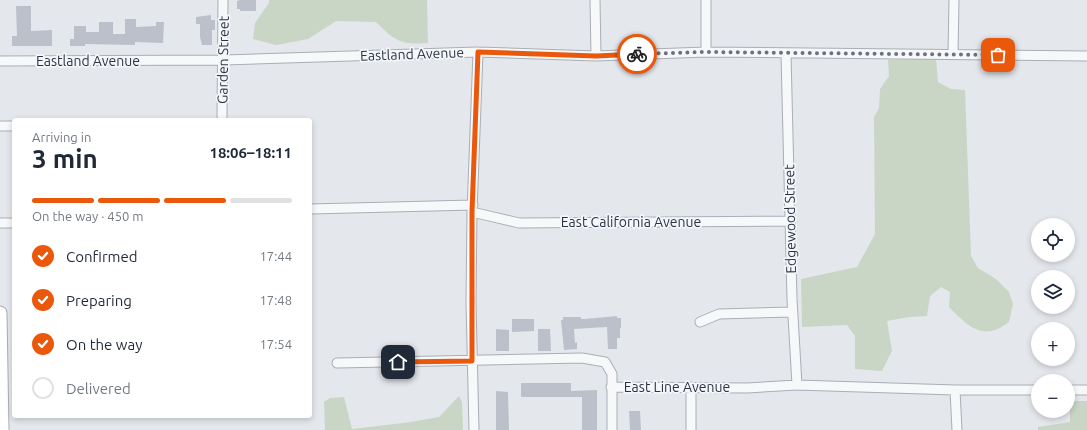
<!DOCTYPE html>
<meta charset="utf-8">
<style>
body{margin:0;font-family:Ubuntu,sans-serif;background:#f6f6f7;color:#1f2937;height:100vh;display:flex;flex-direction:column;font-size:15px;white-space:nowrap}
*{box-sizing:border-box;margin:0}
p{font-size:13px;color:#747a83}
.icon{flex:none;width:22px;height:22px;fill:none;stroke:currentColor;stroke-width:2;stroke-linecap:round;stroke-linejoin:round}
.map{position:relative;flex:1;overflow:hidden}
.panel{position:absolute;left:12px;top:118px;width:300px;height:300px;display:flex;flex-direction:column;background:#fff;border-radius:4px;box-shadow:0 2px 6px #0003}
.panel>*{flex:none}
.buttons{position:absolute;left:1031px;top:218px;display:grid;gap:8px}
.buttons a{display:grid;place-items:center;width:44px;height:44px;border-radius:50%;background:#fff;box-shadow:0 2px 6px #0003;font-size:20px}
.pin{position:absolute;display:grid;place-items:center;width:34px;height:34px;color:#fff;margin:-17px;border-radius:8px;box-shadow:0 2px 6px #0006}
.courier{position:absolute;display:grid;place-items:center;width:40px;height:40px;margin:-20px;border:3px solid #ea580c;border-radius:50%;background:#fff;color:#222;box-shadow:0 1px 5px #0007}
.summary em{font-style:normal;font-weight:700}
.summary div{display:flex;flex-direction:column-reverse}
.summary{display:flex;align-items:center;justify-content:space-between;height:68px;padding:0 20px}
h1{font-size:26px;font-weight:700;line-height:30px}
.bar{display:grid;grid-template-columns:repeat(4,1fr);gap:6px 4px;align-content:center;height:48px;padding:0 20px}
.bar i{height:5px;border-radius:3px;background:#e0e1e3}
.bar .current{background:#ea580c}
.bar p{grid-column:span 4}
ol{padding:0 20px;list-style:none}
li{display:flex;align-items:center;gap:12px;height:44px}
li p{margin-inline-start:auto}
li .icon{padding:4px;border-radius:50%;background:#ea580c;color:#fff;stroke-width:4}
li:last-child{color:#747a83}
li i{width:22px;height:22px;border:2px solid #e0e1e3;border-radius:50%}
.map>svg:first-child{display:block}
.green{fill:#c9d6c5}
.building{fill:#bbc0ca}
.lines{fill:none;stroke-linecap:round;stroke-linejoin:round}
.minor-casing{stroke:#a9aeb7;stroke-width:11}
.secondary-casing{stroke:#a9aeb7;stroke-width:15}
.minor{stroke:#f7f8fa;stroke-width:9}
.secondary{stroke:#fff;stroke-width:13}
.done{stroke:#6c737f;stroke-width:4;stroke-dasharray:0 7.2}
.route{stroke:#ea580c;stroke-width:5}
.labels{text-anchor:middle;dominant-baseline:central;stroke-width:3.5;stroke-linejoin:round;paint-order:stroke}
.street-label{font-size:14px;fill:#2b3445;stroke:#f4f6f9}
</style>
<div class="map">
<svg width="1087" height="430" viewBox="0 0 1087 430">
<rect width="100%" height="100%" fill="#e4e7ec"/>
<path class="green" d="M 269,0 L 427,0 L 428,43 C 401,45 395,41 376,22 L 336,21 L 308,39 L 276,45 L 253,39 L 255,23 L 269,3 Z
M 936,59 L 938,82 L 951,89 L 965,90 L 971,256 L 978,268 L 996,279 L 1009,292 L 1013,304 L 1009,322 C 983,342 969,327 949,307 L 950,292 L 941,287 L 930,296 L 927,316 L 909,317 L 887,321 L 892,351 L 882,371 L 855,369 L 855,336 L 847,325 L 802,327 L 801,279 L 857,267 L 875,234 L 874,117 L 879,108 L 880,89 L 889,76 L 888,60 Z
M 459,396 L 462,402 L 463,430 L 325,430 L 324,402 L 330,398 L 344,397 L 352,429 L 411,422 L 439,417 Z
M 1070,401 L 1087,401 L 1087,430 L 1038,430 L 1038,427 L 1070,422 Z"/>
<path class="building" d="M 240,0 L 256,0 L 256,11 L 240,11 L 240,9 L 237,9 L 237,1 Z
M 16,6 L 31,6 L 31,31 L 52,30 L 52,46 L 12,46 L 12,36 L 17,36 Z
M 211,15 L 211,20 L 215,20 L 215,30 L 212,30 L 212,45 L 202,45 L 200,37 L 200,24 L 196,24 L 196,17 Z
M 125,19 L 136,19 L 136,27 L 156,26 L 156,22 L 164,22 L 163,43 L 135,42 L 135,45 L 85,44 L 85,46 L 70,46 L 70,39 L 74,39 L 74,26 L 86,26 L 86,32 L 99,32 L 99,22 L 113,22 L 113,34 L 125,34 Z
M 617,316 L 617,318 L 621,318 L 621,328 L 620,328 L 620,338 L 617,338 L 617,349 L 608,349 L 607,327 L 574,329 L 575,343 L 577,342 L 577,349 L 564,350 L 561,320 L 563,320 L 563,317 L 581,317 L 581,319 L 585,319 Z
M 512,319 L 534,319 L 534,331 L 512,332 Z
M 496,329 L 509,330 L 509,351 L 496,351 Z
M 538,329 L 550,329 L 551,351 L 538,351 Z
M 521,383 L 571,383 L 571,391 L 597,390 L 597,430 L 582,430 L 582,397 L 521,397 Z
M 496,391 L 508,392 L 509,430 L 496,430 Z
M 629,411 L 640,411 L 641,430 L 630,430 Z"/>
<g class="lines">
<defs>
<path id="minor" d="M 595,0 L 596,56
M 706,0 L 706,52
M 786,54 L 792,299 L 797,385
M 953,54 L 954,0
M 0,61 L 224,60 L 478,52 L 596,56 L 706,52 L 1087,56
M 222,120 L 223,0
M 0,126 L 14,126
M 310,209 L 473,205
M 472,212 L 519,223 L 790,221
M 0,223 L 14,223
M 700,322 L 719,314 L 792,312
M 337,363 L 582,358 L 605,362 L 612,374 L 612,430
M 611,387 L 747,388 L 797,385 L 955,390 L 1038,390
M 955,390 L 957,430
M 1068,390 L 1087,390
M 474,430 L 471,303 L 472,212 L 478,52
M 691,430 L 691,387"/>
<path id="secondary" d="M 0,313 L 2,430"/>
</defs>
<use href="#minor" class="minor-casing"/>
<use href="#secondary" class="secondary-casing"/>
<use href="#minor" class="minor"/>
<use href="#secondary" class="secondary"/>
</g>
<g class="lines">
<path class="done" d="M 637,54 L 706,52 L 998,55"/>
<path class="route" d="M 398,362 L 472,361 L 472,212 L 478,52 L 596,56 L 637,54"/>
</g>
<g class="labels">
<g class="street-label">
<text transform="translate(412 54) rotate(-2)">Eastland Avenue</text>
<text transform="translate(223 60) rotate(-89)">Garden Street</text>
<text x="88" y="61">Eastland Avenue</text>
<text transform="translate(790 219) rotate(-91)">Edgewood Street</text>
<text x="631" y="222">East California Avenue</text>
<text x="677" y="387">East Line Avenue</text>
</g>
</g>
</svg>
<div class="buttons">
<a><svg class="icon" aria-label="locate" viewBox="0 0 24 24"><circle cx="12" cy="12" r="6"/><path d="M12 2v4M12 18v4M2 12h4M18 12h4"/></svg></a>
<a><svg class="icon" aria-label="layers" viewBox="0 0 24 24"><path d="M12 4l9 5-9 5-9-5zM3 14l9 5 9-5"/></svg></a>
<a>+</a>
<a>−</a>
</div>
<div class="pin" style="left:998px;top:55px;background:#ea580c"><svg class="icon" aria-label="bag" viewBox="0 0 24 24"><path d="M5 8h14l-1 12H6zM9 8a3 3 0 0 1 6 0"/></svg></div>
<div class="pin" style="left:398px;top:362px;background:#1f2937"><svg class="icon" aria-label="home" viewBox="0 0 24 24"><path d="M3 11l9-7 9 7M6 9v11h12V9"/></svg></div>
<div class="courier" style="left:637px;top:54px"><svg class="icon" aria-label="bike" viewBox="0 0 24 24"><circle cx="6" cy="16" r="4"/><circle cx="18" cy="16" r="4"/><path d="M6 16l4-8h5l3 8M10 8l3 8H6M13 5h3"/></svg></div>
<section class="panel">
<div class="summary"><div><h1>3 min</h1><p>Arriving in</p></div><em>18:06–18:11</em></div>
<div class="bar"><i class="current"></i><i class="current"></i><i class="current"></i><i></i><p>On the way · 450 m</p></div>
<ol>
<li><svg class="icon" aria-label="check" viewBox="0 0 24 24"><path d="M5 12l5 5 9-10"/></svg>Confirmed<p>17:44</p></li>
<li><svg class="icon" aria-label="check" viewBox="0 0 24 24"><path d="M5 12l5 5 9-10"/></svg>Preparing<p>17:48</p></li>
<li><svg class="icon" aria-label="check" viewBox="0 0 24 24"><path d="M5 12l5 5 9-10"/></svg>On the way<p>17:54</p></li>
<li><i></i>Delivered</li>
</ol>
</section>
</div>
